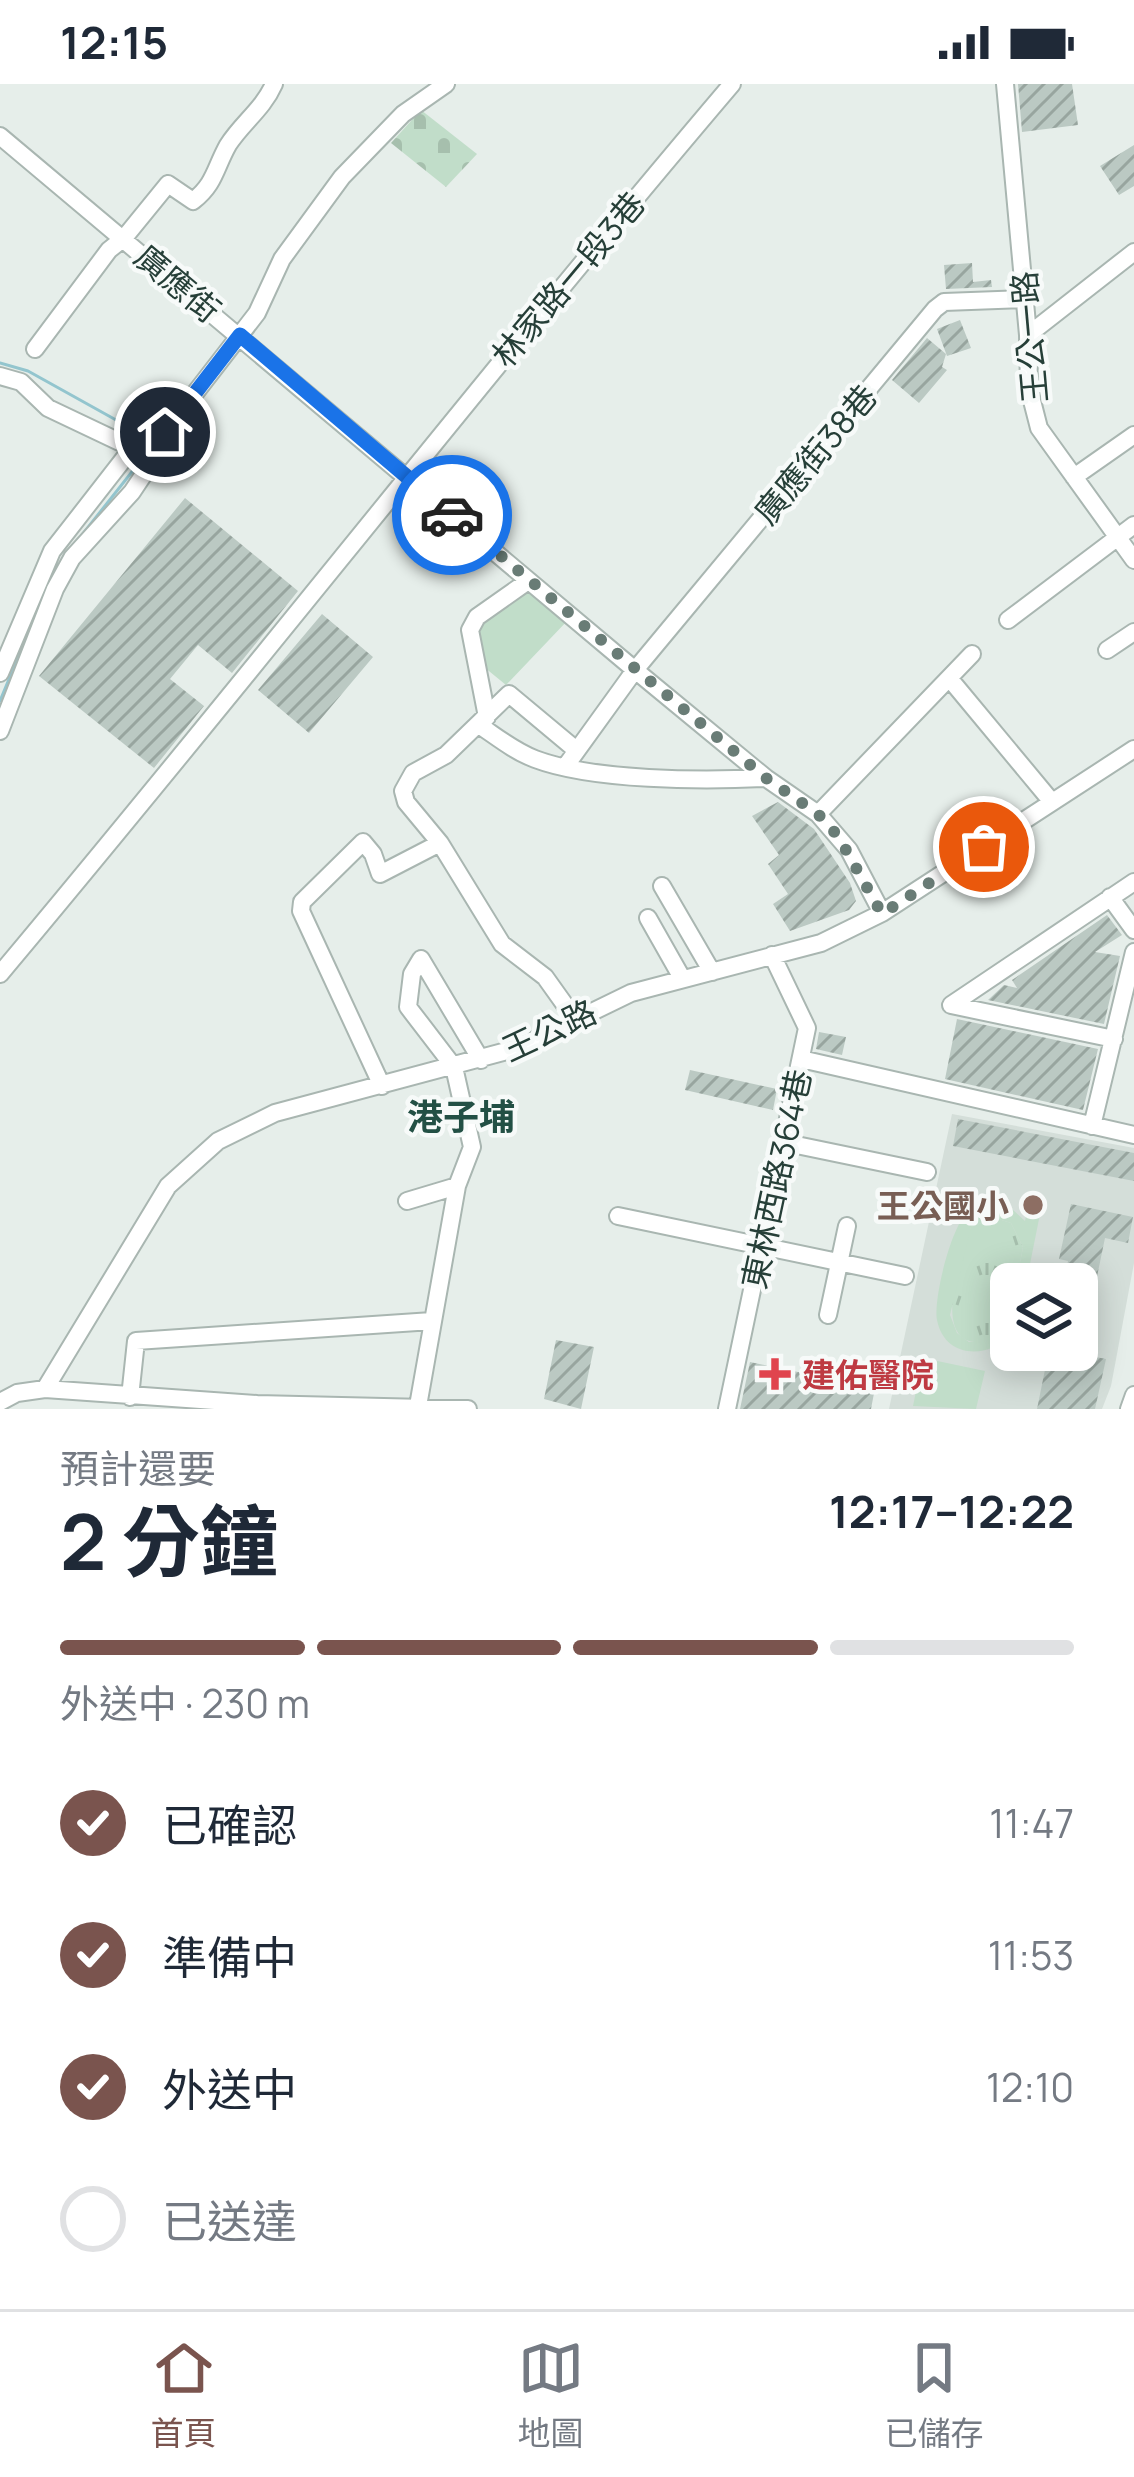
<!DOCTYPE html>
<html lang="zh-TW">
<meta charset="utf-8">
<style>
body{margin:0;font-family:Manrope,"Noto Sans TC",sans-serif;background:#f2f2f3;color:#1f2937;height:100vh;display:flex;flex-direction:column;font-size:45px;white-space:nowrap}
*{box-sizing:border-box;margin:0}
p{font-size:39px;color:#747a83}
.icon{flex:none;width:66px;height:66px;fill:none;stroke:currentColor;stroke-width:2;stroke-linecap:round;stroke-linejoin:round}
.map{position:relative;height:1325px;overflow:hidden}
.sheet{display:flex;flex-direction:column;background:#fff;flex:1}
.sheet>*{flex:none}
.buttons{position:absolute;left:990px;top:1179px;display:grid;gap:24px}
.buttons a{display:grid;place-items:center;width:108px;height:108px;border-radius:18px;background:#fff;box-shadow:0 6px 30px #0003;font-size:60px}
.pin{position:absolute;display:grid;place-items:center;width:102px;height:102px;color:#fff;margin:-51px;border:6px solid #fff;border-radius:50%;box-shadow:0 3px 12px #0007}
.courier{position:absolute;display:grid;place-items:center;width:120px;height:120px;margin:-60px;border:9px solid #1a73e8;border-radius:50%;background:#fff;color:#222;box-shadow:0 3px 15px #0007}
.head em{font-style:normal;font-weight:700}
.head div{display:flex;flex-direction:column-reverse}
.head{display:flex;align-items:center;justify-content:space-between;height:204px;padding:0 60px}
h1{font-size:78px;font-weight:700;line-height:90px}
.bar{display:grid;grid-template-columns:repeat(4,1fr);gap:18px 12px;align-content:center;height:144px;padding:0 60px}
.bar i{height:15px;border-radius:9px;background:#e0e1e3}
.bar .current{background:#7a544e}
.bar p{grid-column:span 4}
ol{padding:0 60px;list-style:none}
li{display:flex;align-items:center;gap:36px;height:132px}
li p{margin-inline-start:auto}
li .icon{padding:12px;border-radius:50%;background:#7a544e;color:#fff;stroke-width:4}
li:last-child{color:#747a83}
li i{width:66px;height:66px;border:6px solid #e0e1e3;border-radius:50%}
.status{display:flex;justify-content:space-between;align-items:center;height:84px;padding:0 60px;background:#fff;direction:ltr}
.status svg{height:33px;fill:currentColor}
.tab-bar{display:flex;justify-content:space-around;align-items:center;height:168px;border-top:3px solid #e0e1e3;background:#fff;font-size:33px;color:#747a83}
.tab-bar a{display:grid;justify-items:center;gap:6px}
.tab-bar .current{color:#7a544e}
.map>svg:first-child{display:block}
.built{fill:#d4ded9;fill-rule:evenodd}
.grass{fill:url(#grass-tufts)}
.cemetery{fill:url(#cemetery-stones)}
.park{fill:#c1ddc9}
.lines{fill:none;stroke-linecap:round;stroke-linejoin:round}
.stream{stroke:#93c5ce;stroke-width:3}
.building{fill:url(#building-hatch)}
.minor-casing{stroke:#a9b6b1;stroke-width:20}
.minor{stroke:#fff;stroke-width:16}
.done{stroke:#697c76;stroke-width:12;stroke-dasharray:0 21.6}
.route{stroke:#1a73e8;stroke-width:15}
.education-dot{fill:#8d6e63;stroke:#f7faf9;stroke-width:4.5}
.health-dot{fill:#e0444e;stroke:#f7faf9;stroke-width:4.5}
.labels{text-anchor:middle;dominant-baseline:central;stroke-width:9;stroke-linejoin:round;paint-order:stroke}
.street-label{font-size:33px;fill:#263f38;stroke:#f7faf9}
.education-label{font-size:33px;font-weight:bold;fill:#785e54;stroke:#f7faf9;text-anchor:end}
.health-label{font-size:33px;font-weight:bold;fill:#be3a42;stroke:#f7faf9;text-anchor:start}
.neighbourhood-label{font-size:36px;font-weight:bold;fill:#235045;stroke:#f7faf9}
</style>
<div class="status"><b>12:15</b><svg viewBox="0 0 49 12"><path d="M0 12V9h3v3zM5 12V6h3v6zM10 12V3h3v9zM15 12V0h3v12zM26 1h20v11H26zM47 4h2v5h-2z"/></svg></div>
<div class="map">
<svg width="1134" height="1325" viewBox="0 0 1134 1325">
<defs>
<pattern id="grass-tufts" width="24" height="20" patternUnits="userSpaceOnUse" patternTransform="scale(3)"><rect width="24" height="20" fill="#c1ddc9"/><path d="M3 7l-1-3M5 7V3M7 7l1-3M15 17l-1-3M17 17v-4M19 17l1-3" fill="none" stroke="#a6bfad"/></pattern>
<pattern id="cemetery-stones" width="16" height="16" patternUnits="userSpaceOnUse" patternTransform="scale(3)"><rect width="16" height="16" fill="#c1ddc9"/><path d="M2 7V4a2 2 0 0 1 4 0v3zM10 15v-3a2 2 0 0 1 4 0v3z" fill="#a6bfad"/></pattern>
<pattern id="building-hatch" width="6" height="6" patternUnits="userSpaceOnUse" patternTransform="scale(3)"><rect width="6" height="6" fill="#bbc9c3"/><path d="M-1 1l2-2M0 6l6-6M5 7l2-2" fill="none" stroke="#98a59f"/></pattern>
</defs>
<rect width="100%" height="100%" fill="#e6eeea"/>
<path class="built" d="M 952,1030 L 1134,1064 L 1134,1179 L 1111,1302 L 1102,1325 L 889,1325 ZM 1011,1200 L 1077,1200 L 1077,1266 L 1011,1266 Z"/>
<path class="grass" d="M 995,1134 L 1011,1139 L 1023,1163 L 1016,1200 L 1011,1200 L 1008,1241 C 1000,1252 989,1260 974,1258 C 932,1253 962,1168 971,1143 Z"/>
<path class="cemetery" d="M 421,26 L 477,70 L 446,103 L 391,59 Z"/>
<path class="park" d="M 533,506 L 568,536 L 506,601 L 484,583 L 478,548 L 488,532 Z
M 1030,1113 L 1043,1115 L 1026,1200 L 1016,1200 L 1023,1163 L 1011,1139 L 995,1134 L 971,1143 L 950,1231 L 957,1249 L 969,1258 L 987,1257 L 1008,1241 L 1011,1226 L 1011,1253 C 986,1274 945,1275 937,1236 C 933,1216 951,1143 967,1129 C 974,1123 983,1120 992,1119 L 1012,1125 L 1025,1137 Z
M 923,1274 L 985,1287 L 976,1325 L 913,1322 Z"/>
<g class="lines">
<path class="stream" d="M 0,279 L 28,287 L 152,356
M 78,456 L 150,365
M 0,617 L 49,499"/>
</g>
<path class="building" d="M 1018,0 L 1072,0 L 1078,41 L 1022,48 Z
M 1134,61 L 1134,102 L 1119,111 L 1100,82 Z
M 972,179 L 973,198 L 991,196 L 992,203 L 946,205 L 944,181 Z
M 960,236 L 971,264 L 947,272 L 937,245 Z
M 927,254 L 946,270 L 942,283 L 947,286 L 919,319 L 892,296 Z
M 185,414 L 298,507 L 232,589 L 198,561 L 170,595 L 204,622 L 154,684 L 39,592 Z
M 322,530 L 373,573 L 309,649 L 258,606 Z
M 778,718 L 814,745 L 850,799 L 856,817 L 849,826 L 790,847 L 773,820 L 788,810 L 768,780 L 779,771 L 752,732 Z
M 1107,831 L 1122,851 L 1095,868 L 1120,872 L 1104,940 L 988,916 L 1004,901 L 1017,904 L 1012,896 Z
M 957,935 L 1098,965 L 1083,1026 L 945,995 Z
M 819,948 L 846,953 L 842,971 L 816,965 Z
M 690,986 L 777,1005 L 773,1026 L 685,1006 Z
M 958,1035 L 1134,1069 L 1134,1097 L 953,1062 Z
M 1071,1120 L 1133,1133 L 1128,1159 L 1105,1154 L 1081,1270 L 1106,1275 L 1095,1325 L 1037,1325 L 1049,1266 L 1077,1266 L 1077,1200 L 1063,1200 L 1068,1177 L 1059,1175 Z
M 556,1256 L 594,1263 L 581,1325 L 544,1315 Z
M 750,1278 L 875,1304 L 871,1325 L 740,1325 Z"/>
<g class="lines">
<defs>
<path id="minor" d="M 1005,0 L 1028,251 L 1029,305 L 1039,344 L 1134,476
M 0,52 L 635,586 L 766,694 L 818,730 L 849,766 L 882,829
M 1028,251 L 1134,168
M 35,265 L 109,166 L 124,154 L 168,100 L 193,117 C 215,100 215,84 228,61 C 242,39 263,25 274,0
M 0,292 L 21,298 L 48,324 L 128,362 L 126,372 L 52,467 L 0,589
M 1074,393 L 1134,351
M 1008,536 L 1134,441
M 1107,566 L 1134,548
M 949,594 L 1052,718
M 487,633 L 470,546 L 477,533 L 528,497
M 479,641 C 497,653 514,667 535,675 C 593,697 703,697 766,694
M 0,647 L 55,505 L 72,474 L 132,408 L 156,372 L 165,348 L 257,229 L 282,175 L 342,93 L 403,30 L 446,0
M 565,683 L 635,586 L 935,225 L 944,218 L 1025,215
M 818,730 L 972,570
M 662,802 L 712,888
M 1110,813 L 1134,846
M 648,834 L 682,894
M 0,890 C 247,596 483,293 732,0
M 951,921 L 1134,798
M 951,921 L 1114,955
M 575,935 L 545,893 L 502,860 L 440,759 L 406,718 L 403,707 L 413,689 L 446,671 L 509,610 L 575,665
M 801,975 L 1134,1051
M 382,1002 L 301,827 L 302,818 L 363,758 L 373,770 L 380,790 L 440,759
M 1092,1042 L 1134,868
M 782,1058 L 927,1088
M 407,1117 L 457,1102
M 618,1132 L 905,1192
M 828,1231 L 847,1142
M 45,1305 L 168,1102 L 218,1057 L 275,1029 L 518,964 L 631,909 L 821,859 L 882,829 L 1134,665
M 130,1313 L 136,1257 L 432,1237
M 0,1318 L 17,1309 L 45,1305 L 257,1320 L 468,1325
M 418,1322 L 457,1102 L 472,1063 L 454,983 L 408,923 L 412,890 L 421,875 L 481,976
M 727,1325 L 807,944 L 772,871
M 1129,1325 L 1134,1311"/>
</defs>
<use href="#minor" class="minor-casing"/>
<use href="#minor" class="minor"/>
</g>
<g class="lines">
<path class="done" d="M 452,431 L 766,694 L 818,730 L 838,752 L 882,830 L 984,763"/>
<path class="route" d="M 165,348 L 240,251 L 452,431"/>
</g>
<circle class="education-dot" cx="1033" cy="1121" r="12"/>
<path class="health-dot" d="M769 1272h12v12h12v12h-12v12h-12v-12h-12v-12h12z"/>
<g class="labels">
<g class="street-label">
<text transform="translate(568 195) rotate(-50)">林家路一段3巷</text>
<text transform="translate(178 199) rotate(40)">廣應街</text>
<text transform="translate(1029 253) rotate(-95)">王公一路</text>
<text transform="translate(815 370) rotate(-50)">廣應街38巷</text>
<text transform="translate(549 946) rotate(-25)">王公路</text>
<text transform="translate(776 1095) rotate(-78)">東林西路364巷</text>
</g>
<g class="education-label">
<text x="1009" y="1121">王公國小</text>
</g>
<g class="health-label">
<text x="802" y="1290">建佑醫院</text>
</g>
<g class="neighbourhood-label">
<text x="461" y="1032">港子埔</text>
</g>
</g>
</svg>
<div class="buttons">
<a><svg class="icon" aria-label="layers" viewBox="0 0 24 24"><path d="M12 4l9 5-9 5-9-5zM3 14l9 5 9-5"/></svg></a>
</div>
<div class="pin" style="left:984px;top:763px;background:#ea580c"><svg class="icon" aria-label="bag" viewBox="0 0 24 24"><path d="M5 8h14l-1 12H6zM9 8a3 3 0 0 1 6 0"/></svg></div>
<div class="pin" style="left:165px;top:348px;background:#1f2937"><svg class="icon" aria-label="home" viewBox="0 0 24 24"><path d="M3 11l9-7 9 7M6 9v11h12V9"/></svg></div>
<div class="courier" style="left:452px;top:431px"><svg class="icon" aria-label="car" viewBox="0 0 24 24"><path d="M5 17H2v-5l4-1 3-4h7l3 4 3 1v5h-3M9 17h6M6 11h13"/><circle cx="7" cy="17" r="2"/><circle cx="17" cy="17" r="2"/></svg></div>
</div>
<section class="sheet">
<div class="head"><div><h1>2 分鐘</h1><p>預計還要</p></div><em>12:17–12:22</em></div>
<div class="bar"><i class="current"></i><i class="current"></i><i class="current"></i><i></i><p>外送中 · 230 m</p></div>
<ol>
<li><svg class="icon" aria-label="check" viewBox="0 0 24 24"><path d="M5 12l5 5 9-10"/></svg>已確認<p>11:47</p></li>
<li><svg class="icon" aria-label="check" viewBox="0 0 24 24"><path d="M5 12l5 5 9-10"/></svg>準備中<p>11:53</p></li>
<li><svg class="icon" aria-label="check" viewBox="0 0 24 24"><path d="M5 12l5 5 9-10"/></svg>外送中<p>12:10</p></li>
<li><i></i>已送達</li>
</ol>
</section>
<nav class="tab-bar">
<a class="current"><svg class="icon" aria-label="home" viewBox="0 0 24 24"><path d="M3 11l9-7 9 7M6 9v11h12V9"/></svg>首頁</a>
<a><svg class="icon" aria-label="map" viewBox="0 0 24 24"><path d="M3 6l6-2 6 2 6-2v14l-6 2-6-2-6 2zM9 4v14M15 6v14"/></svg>地圖</a>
<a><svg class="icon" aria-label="saved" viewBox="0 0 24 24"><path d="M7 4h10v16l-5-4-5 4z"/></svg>已儲存</a>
</nav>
